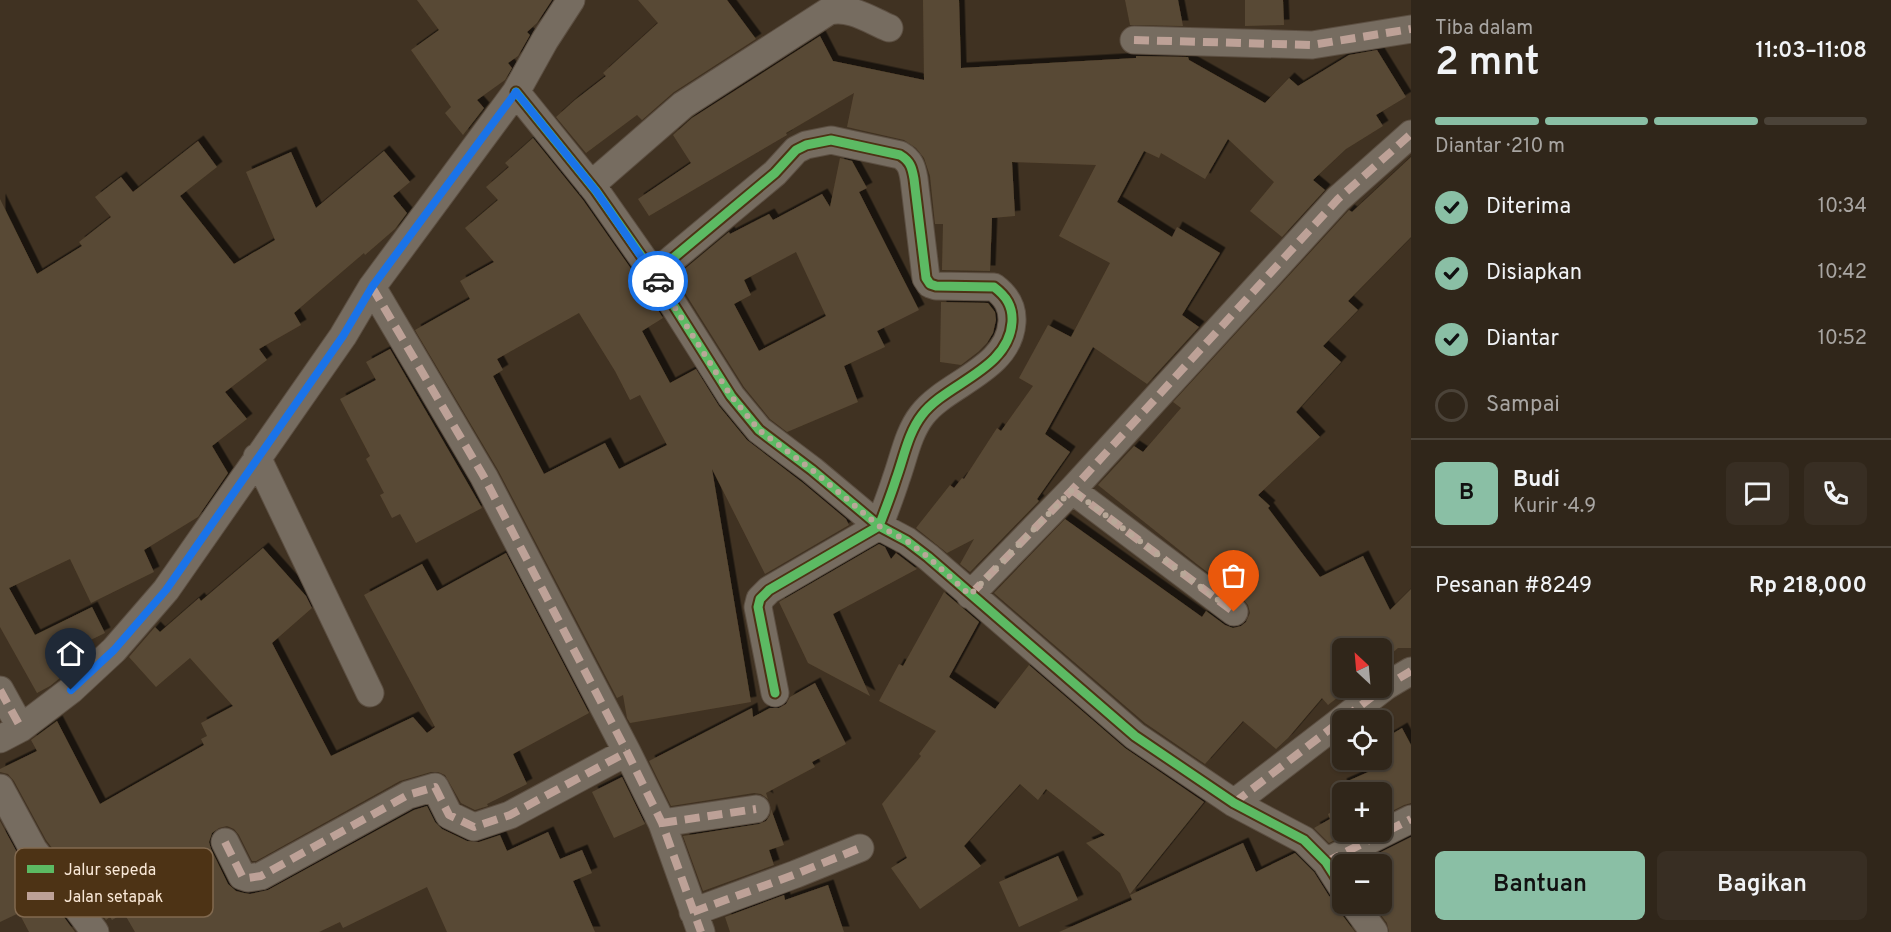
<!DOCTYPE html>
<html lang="id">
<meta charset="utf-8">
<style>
body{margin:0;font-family:Overpass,sans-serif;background:#382e23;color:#f1f3f6;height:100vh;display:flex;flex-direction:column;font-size:22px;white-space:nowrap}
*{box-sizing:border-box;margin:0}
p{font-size:20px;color:#a8a5a2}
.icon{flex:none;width:33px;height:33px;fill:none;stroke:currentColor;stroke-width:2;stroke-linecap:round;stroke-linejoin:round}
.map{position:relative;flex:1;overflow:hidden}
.sheet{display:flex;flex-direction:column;background:#30261a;width:480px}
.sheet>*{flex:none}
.needle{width:39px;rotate:334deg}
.buttons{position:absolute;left:1332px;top:638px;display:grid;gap:12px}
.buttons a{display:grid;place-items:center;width:60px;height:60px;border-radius:9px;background:#30261a;box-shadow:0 2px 4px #0004,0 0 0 2px #4b4339;font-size:30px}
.pin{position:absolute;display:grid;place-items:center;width:51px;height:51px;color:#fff;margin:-62px -26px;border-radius:50% 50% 50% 0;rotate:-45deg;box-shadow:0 0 6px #0007}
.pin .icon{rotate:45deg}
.courier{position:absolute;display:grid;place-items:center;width:60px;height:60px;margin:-30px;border:4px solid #1a73e8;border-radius:50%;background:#fff;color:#222;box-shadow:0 2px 8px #0007}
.overview em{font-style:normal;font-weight:600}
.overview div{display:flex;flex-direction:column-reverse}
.overview{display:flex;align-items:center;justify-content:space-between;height:102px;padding:0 24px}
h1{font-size:39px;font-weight:600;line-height:45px}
.bar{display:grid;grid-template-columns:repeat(4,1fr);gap:9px 6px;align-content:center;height:72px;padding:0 24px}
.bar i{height:8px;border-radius:4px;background:#4b4339}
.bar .active{background:#8abfa5}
.bar p{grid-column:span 4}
.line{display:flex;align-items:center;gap:15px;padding:0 24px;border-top:2px solid #4b4339}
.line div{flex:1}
.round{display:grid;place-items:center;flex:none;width:63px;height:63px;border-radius:9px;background:#382e23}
ol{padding:0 24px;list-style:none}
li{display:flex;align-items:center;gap:18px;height:66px}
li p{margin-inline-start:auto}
li .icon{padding:6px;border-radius:50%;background:#8abfa5;color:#111;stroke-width:4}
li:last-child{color:#a8a5a2}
li i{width:33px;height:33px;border:3px solid #4b4339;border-radius:50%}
.action{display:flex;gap:12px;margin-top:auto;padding:12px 24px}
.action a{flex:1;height:69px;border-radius:9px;background:#8abfa5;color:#111;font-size:24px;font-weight:600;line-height:69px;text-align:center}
.action a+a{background:#382e23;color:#f1f3f6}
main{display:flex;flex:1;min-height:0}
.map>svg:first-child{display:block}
.building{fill:#594934;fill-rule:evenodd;filter:url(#shadow)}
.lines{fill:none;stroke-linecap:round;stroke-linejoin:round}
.minor-casing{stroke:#5c4f42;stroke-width:29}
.minor{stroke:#766c60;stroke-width:27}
.quiet{stroke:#bda197;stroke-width:8;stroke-dasharray:15 8;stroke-linecap:butt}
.cycleway-casing{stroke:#4d3315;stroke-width:13}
.cycleway{stroke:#5cba63;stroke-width:9}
.done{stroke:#b8a898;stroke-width:6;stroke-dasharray:0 10.8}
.route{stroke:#1a73e8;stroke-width:8}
.key{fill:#4d3315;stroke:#81694f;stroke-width:1.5}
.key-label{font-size:16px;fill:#f9e8d7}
</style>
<main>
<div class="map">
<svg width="1411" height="932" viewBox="0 0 1411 932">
<defs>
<filter id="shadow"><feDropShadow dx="5.5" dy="-5.5" stdDeviation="0" flood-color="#0009"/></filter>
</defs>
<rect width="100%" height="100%" fill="#403222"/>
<path class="building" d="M 417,0 L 552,0 L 537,23 L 527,32 L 530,35 L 518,56 L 508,63 L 512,68 L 505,80 L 477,100 L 484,108 L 463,135 L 445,113 L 451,107 L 411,50 L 439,30 Z
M 638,0 L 727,0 L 756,39 L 674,92 L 642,120 L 637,115 L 586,153 L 556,117 L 575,100 L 606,76 L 603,73 L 658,23 Z
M 923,0 L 959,0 L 961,68 L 1136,58 L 1136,56 L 1188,57 L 1189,60 L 1265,103 L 1289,78 L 1298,86 L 1349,55 L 1377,50 L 1406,97 L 1376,115 L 1383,126 L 1346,149 L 1313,180 L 1325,190 L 1282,237 L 1250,211 L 1274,182 L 1228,139 L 1205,179 L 1161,153 L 1159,158 L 1144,151 L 1117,202 L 1172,237 L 1177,227 L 1220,253 L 1182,315 L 1199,327 L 1147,384 L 1093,347 L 1045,434 L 1070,452 L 1037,499 L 1039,501 L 970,572 L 960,564 L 974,539 L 947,553 L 916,528 L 950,485 L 954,488 L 962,478 L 964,479 L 997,428 L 1001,431 L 1033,386 L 1019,378 L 1048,325 L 1071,337 L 1110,263 L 1059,236 L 1096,165 L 1012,162 L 1015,216 L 992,218 L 990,271 L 942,270 L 943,224 L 935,224 L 930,176 L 924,158 L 916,148 L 904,140 L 847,127 L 854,93 L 786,133 L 787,135 L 649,216 L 638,199 L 691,163 L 673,135 L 692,118 L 820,36 L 833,61 L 924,80 Z
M 1125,0 L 1178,0 L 1183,26 L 1130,25 Z
M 1245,0 L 1283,0 L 1284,25 L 1245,26 Z
M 533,138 L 583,200 L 641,283 L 663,318 L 642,331 L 670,383 L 696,369 L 719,406 L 747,440 L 803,483 L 846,519 L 849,525 L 765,574 L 712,469 L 751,702 L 630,723 L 627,718 L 623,695 L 617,698 L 498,470 L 415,330 L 470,299 L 460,281 L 494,262 L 465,228 L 498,200 L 486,187 L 509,167 L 505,163 ZM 579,313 L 615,371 L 630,400 L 640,395 L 667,445 L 619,469 L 605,443 L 544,474 L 493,376 L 503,370 L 497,359 Z
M 198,141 L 217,167 L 180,196 L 234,264 L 275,240 L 246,172 L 291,152 L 316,208 L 384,151 L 410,182 L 393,196 L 407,213 L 395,229 L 365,255 L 364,253 L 294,313 L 301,325 L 259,349 L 267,360 L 225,392 L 247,419 L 212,446 L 228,473 L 198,517 L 144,550 L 154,572 L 91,603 L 70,559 L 9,588 L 35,635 L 92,607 L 105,633 L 62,654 L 71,669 L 50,686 L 37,693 L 0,627 L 0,199 L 37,274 L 82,246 L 79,242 L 111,217 L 95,197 L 121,177 L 133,192 Z
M 1411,157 L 1411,237 L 1348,301 L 1358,310 L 1323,346 L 1341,362 L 1296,412 L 1320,437 L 1258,495 L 1270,506 L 1268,508 L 1320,577 L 1363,556 L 1390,610 L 1411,589 L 1411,648 L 1398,648 L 1382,662 L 1382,648 L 1342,648 L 1342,687 L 1351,687 L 1328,705 L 1322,698 L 1288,738 L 1276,749 L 1243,721 L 1205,764 L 1145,723 L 994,593 L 1065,519 L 1202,617 L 1206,611 L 1225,625 L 1233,628 L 1241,626 L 1246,622 L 1250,613 L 1248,605 L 1243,599 L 1198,565 L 1098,485 L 1134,446 L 1143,452 L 1181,408 L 1173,402 L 1349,210 L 1352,212 Z
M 840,158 L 852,161 L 867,188 L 859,192 L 919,310 L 877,331 L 885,347 L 844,366 L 858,402 L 787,432 L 770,419 L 744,387 L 675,277 L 729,232 L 730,234 L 769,214 L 773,220 L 822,194 L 830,207 ZM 796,252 L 826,316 L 759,351 L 734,304 L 751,295 L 744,280 Z
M 941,302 L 988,303 L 995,312 L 996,320 L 993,333 L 987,343 L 978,352 L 961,365 L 940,362 Z
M 390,349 L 482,508 L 416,543 L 400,514 L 392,518 L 380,495 L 384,493 L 366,459 L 370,456 L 340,399 L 376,380 L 366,362 Z
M 879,544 L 885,547 L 891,559 L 896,553 L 917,569 L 833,614 L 870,696 L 808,663 L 779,602 Z
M 263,548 L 306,596 L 312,608 L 272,643 L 331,756 L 413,717 L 427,733 L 435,727 L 364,595 L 422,564 L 437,591 L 506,553 L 589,713 L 513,754 L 527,784 L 487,804 L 488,806 L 475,810 L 461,803 L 445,775 L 438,772 L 431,772 L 400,781 L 256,861 L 252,861 L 239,835 L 234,829 L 227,826 L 219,828 L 212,833 L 209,842 L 211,849 L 228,884 L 236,891 L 244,893 L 250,894 L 268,890 L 414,810 L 427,806 L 435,822 L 442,829 L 467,841 L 479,842 L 500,835 L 507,851 L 548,832 L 560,859 L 582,850 L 592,873 L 573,881 L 595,932 L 447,932 L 427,887 L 343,928 L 340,922 L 319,932 L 135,932 L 124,913 L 112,920 L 110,917 L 106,920 L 46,840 L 14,781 L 8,774 L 0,772 L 0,769 L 37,751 L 31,740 L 57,721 L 100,804 L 204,745 L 201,739 L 207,736 L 201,723 L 233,706 L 190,658 L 156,687 L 129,657 L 155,627 L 160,632 L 199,598 L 201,601 Z
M 944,592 L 979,622 L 949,677 L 995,709 L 1029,665 L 1125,748 L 1204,802 L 1130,894 L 1120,873 L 1086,843 L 1105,835 L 1046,789 L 1038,800 L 1020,784 L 964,846 L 981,866 L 920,909 L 891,868 L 907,858 L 882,804 L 921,756 L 919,754 L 936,731 L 879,701 L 899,664 L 903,666 Z
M 815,683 L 846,744 L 812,762 L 815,767 L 766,793 L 768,799 L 761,794 L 754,793 L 671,806 L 649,761 L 752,708 L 753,717 L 770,708 L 779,708 L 786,704 L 790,697 Z
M 1402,728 L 1411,745 L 1411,803 L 1404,805 L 1382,816 L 1382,792 L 1344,792 L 1341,784 L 1375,769 L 1370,759 L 1382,759 L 1382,740 Z
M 622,777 L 645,824 L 614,838 L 592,792 Z
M 1342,807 L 1342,831 L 1352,831 L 1329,843 L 1314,828 L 1330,819 L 1328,814 Z
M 771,809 L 784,845 L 769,850 L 774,865 L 703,891 L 683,836 L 759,824 L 766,821 L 770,815 Z
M 0,821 L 20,858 L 75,932 L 29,932 L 19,913 L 0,922 Z
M 1411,837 L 1411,932 L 1389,932 L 1387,923 L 1372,903 L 1382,903 L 1382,864 L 1357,864 Z
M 1243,843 L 1256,872 L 1295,853 L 1314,872 L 1329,896 L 1338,902 L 1340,912 L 1355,932 L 1059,932 L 1132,900 L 1130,895 Z
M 1058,856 L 1078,900 L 1019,927 L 999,882 Z
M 828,885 L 844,932 L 730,932 L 725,917 L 784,895 L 785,900 Z"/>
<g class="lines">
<defs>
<path id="minor" d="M 1134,40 L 1312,45 L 1411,29
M 516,92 L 596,191 L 654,274 L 731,396 L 759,430 L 812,470 L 879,526 L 907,541 L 928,557 L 1135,736 L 1234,803 L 1304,840 L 1326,862 L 1342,887
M 591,185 L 683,105 L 829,11 C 850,6 870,20 889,28
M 654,274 L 775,173 L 796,150 L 806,145 L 831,140 L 900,155 C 910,161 912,167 914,179 L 926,278 L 930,284 L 936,286 L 994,287 C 1006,296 1013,306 1012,322 C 1009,370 946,383 922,415 C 908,433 904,457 896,479 C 891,495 885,510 879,526 L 769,590 L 760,599 L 758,607 L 775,693
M 372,287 L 484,477 L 627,752 L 662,823 L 701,932
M 257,457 L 370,693
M 1072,490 L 1234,612
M 970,595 L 1072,490 L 1338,199 L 1411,134
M 0,690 L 21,728
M 0,739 L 21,728 L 71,690 L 114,650 L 166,590 L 343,336 L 372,287 L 516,92 L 545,40 L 571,0
M 0,788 L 33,849 L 95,932
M 1234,803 L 1386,686 L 1411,671
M 662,823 L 756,809
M 225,842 L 242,876 L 248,878 L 261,876 L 408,795 L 435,787 L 449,815 L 474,827 L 510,815 L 627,752
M 1326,862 L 1411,819
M 1353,903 L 1374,932
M 693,912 L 796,874 L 860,848"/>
</defs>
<use href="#minor" class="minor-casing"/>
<use href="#minor" class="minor"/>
<path class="quiet" d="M 1134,40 L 1312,45 L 1411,29
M 372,287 L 484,477 L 627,752 L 662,823 L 701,932
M 1072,490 L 1234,612
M 970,595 L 1072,490 L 1338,199 L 1411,134
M 0,690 L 21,728
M 1234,803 L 1386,686 L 1411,671
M 662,823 L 756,809
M 225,842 L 242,876 L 248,878 L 261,876 L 408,795 L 435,787 L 449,815 L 474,827 L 510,815 L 627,752
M 1326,862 L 1411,819
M 693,912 L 796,874 L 860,848"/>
<defs>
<path id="cycleway" d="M 516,92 L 596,191 L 654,274 L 731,396 L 759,430 L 812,470 L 879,526 L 907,541 L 928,557 L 1135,736 L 1234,803 L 1304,840 L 1326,862 L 1342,887
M 654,274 L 775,173 L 796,150 L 806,145 L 831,140 L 900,155 C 910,161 912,167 914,179 L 926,278 L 930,284 L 936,286 L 994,287 C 1006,296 1013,306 1012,322 C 1009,370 946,383 922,415 C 908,433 904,457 896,479 C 891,495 885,510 879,526 L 769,590 L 760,599 L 758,607 L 775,693"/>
</defs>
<use href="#cycleway" class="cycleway-casing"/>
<use href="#cycleway" class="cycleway"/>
</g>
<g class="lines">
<path class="done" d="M 658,281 L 731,396 L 759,430 L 812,470 L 879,526 L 907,541 L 928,557 L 970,595 L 1072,490 L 1234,612"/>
<path class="route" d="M 71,690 L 114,650 L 166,590 L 343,336 L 372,287 L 516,92 L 596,191 L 658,281"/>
</g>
<rect x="15" y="848" width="198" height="69" rx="9" class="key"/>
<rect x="27" y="865" width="27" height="8" fill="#5cba63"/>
<rect x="27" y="892" width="27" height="8" fill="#bda197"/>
<g class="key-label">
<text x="64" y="875">Jalur sepeda</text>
<text x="64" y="902">Jalan setapak</text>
</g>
</svg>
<div class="buttons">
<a><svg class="needle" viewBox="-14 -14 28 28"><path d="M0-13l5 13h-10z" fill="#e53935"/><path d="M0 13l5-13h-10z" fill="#a8a5a2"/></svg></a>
<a><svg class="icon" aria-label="locate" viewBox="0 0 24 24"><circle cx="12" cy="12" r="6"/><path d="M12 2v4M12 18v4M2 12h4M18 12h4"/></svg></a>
<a>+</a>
<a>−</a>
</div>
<div class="pin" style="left:1234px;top:612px;background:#ea580c"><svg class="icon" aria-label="bag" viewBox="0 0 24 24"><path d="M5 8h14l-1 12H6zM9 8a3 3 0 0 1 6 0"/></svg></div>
<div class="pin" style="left:71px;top:690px;background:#1f2937"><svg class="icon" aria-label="home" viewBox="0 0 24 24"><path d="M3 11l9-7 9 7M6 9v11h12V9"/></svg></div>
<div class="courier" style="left:658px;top:281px"><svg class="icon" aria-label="car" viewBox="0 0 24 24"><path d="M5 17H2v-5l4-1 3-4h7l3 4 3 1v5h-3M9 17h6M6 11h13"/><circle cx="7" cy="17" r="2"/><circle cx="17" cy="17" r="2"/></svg></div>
</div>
<section class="sheet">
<div class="overview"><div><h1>2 mnt</h1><p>Tiba dalam</p></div><em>11:03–11:08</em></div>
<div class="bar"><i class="active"></i><i class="active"></i><i class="active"></i><i></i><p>Diantar · 210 m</p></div>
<ol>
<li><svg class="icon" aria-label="check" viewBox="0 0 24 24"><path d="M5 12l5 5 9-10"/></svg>Diterima<p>10:34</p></li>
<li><svg class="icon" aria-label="check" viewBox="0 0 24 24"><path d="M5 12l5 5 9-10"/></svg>Disiapkan<p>10:42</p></li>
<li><svg class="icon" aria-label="check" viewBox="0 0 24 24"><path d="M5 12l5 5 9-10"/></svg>Diantar<p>10:52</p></li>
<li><i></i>Sampai</li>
</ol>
<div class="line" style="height:108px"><b class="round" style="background:#8abfa5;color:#111">B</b><div><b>Budi</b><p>Kurir · 4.9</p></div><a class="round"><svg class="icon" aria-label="chat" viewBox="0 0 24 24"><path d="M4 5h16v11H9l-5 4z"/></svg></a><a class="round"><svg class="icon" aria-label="phone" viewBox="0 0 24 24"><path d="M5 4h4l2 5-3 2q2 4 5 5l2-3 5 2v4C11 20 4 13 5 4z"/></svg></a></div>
<div class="line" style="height:78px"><div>Pesanan #8249</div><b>Rp 218,000</b></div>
<div class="action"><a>Bantuan</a><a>Bagikan</a></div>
</section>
</main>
